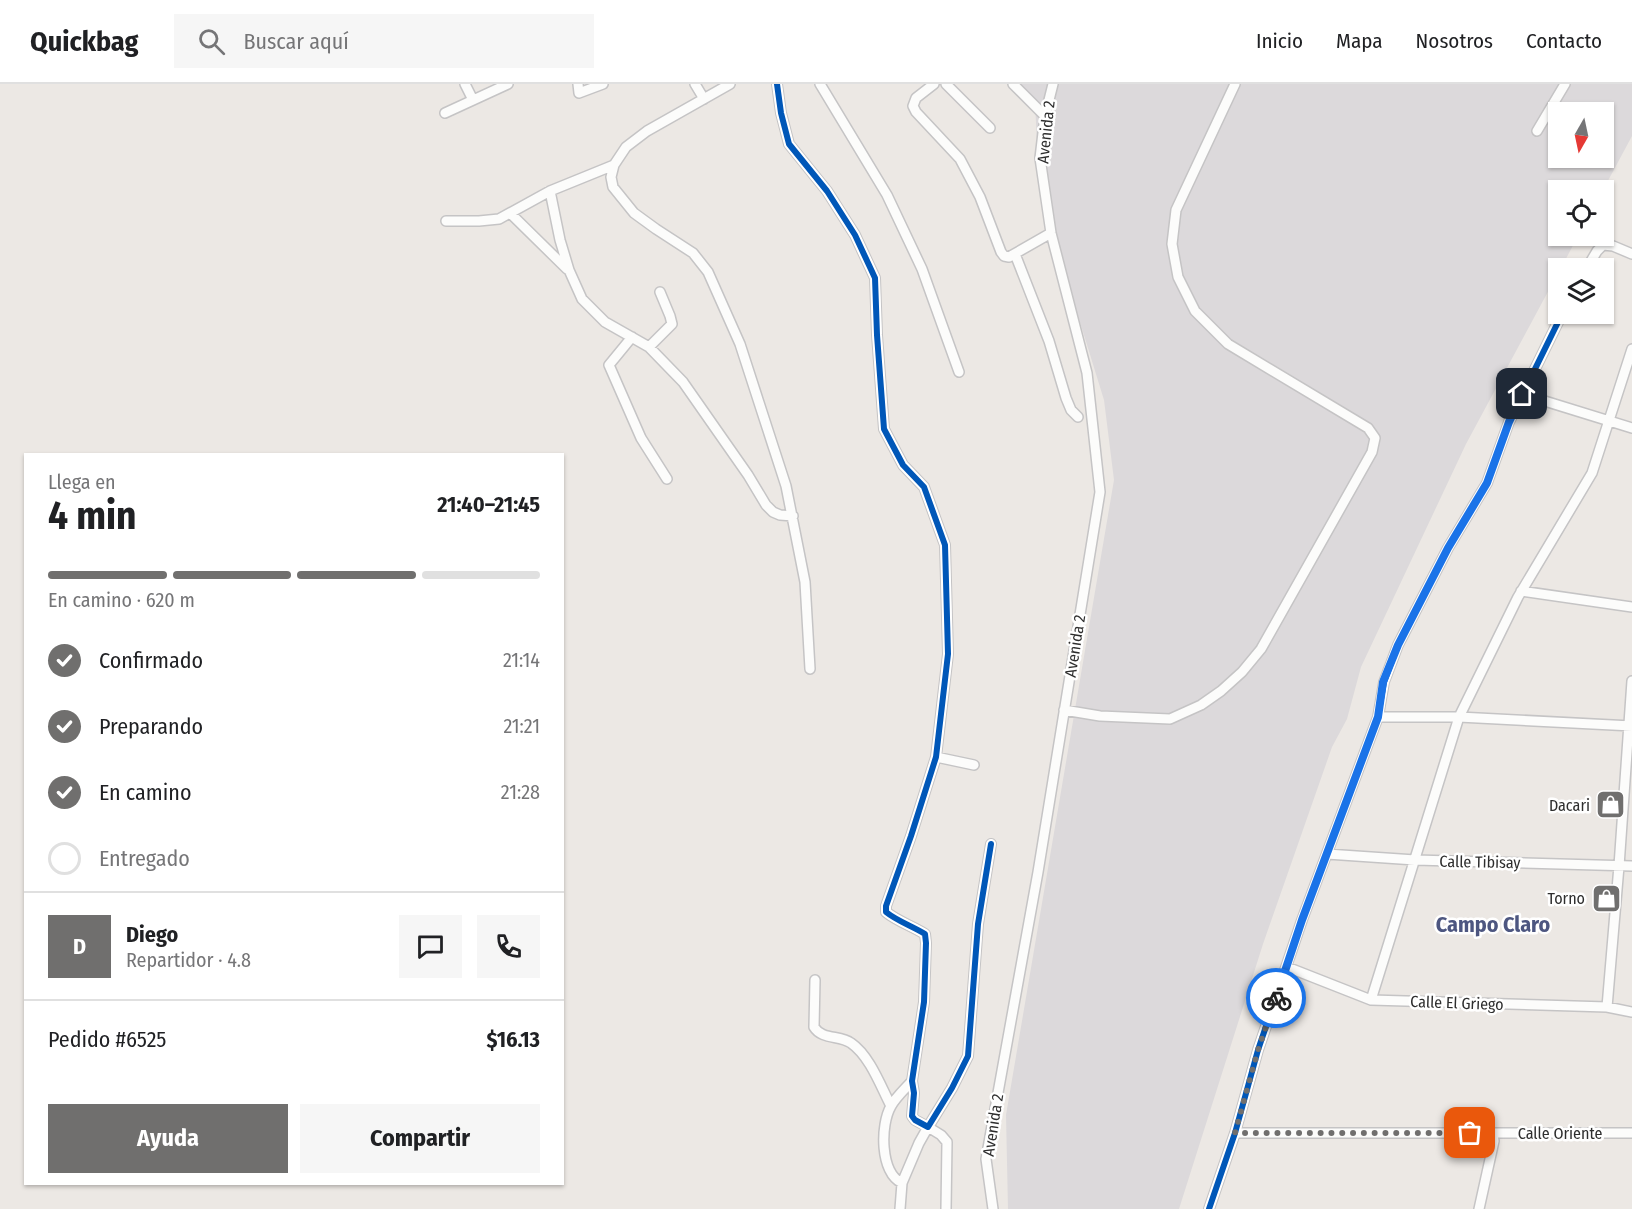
<!DOCTYPE html>
<html lang="es">
<meta charset="utf-8">
<style>
body{margin:0;font-family:"Fira Sans Condensed",sans-serif;background:#f6f6f6;color:#202124;height:100vh;display:flex;flex-direction:column;font-size:22px;white-space:nowrap}
*{box-sizing:border-box;margin:0}
p{font-size:20px;color:#757577}
.icon{flex:none;width:33px;height:33px;fill:none;stroke:currentColor;stroke-width:2;stroke-linecap:round;stroke-linejoin:round}
.map{position:relative;flex:1;overflow:hidden}
.details{position:absolute;left:24px;top:369px;width:540px;height:732px;display:flex;flex-direction:column;background:#fff;border-radius:0px;box-shadow:0 2px 4px #0004}
.details>*{flex:none}
.needle{width:39px;rotate:189deg}
.controls{position:absolute;left:1548px;top:18px;display:grid;gap:12px}
.controls a{display:grid;place-items:center;width:66px;height:66px;border-radius:0px;background:#fff;box-shadow:0 2px 4px #0004;font-size:30px}
.pin{position:absolute;display:grid;place-items:center;width:51px;height:51px;color:#fff;margin:-26px;border-radius:12px;box-shadow:0 3px 9px #0006}
.courier{position:absolute;display:grid;place-items:center;width:60px;height:60px;margin:-30px;border:4px solid #1a73e8;border-radius:50%;background:#fff;color:#222;box-shadow:0 2px 8px #0007}
.overview em{font-style:normal;font-weight:700}
.overview div{display:flex;flex-direction:column-reverse}
.overview{display:flex;align-items:center;justify-content:space-between;height:102px;padding:0 24px}
h1{font-size:39px;font-weight:700;line-height:45px}
.bar{display:grid;grid-template-columns:repeat(4,1fr);gap:9px 6px;align-content:center;height:72px;padding:0 24px}
.bar i{height:8px;border-radius:4px;background:#e0e0e0}
.bar .selected{background:#706f6e}
.bar p{grid-column:span 4}
.line{display:flex;align-items:center;gap:15px;padding:0 24px;border-top:2px solid #e0e0e0}
.line div{flex:1}
.round{display:grid;place-items:center;flex:none;width:63px;height:63px;border-radius:0px;background:#f6f6f6}
ol{padding:0 24px;list-style:none}
li{display:flex;align-items:center;gap:18px;height:66px}
li p{margin-inline-start:auto}
li .icon{padding:6px;border-radius:50%;background:#706f6e;color:#fff;stroke-width:4}
li:last-child{color:#757577}
li i{width:33px;height:33px;border:3px solid #e0e0e0;border-radius:50%}
.button{display:flex;gap:12px;margin-top:auto;padding:12px 24px}
.button a{flex:1;height:69px;border-radius:0px;background:#706f6e;color:#fff;font-size:24px;font-weight:700;line-height:69px;text-align:center}
.button a+a{background:#f6f6f6;color:#202124}
header{display:flex;align-items:center;gap:36px;box-sizing:border-box;height:84px;padding:0 30px;background:#fff;border-bottom:2px solid #e0e0e0}
header strong{font-size:28px}
nav{display:flex;gap:33px;margin-inline-start:auto;font-size:21px}
.search{width:420px;height:54px;background:#f6f6f6;display:flex;align-items:center;gap:15px;box-sizing:border-box;padding:0 21px;border-radius:0px;color:#757577;font-size:22px}
.map>svg:first-child{display:block}
.industrial{fill:#dcd9db;fill-rule:evenodd}
.lines{fill:none;stroke-linecap:round;stroke-linejoin:round}
.minor-casing{stroke:#c5c4c5;stroke-width:12}
.minor{stroke:#fcfcfb;stroke-width:9}
.cycleway-casing{stroke:#fff;stroke-width:10}
.cycleway{stroke:#0057b8;stroke-width:6}
.done{stroke:#706f6e;stroke-width:6;stroke-dasharray:0 10.8}
.route{stroke:#1a73e8;stroke-width:8}
.labels{text-anchor:middle;dominant-baseline:central;stroke-width:5;stroke-linejoin:round;paint-order:stroke}
.street-label{font-size:16px;fill:#2e2e2e;stroke:#fff}
.poi-label{font-size:16px;fill:#2e2e2e;stroke:#fff;text-anchor:end}
.district-label{font-size:22px;font-weight:bold;fill:#4d5680;stroke:#fff}
</style>
<header>
<strong>Quickbag</strong>
<div class="search"><svg class="icon" aria-label="search" viewBox="0 0 24 24"><circle cx="10" cy="10" r="6"/><path d="M15 15l6 6"/></svg>Buscar aquí</div>
<nav><a>Inicio</a><a>Mapa</a><a>Nosotros</a><a>Contacto</a></nav>
</header>
<div class="map">
<svg width="1632" height="1125" viewBox="0 0 1632 1125">
<rect width="100%" height="100%" fill="#ece8e4"/>
<path class="industrial" d="M 1017,0 L 1632,0 L 1632,52 L 1603,106 L 1558,106 L 1558,152 L 1578,152 L 1561,184 L 1558,184 L 1558,189 L 1466,360 L 1361,583 L 1347,635 L 1332,663 L 1263,860 L 1179,1125 L 1008,1125 L 1006,1031 L 1114,396 L 1104,316 L 1047,131 L 1037,60 L 1035,18 ZM 1558,28 L 1604,28 L 1604,74 L 1558,74 Z"/>
<g class="lines">
<defs>
<path id="minor" d="M 465,0 L 473,16
M 578,0 L 579,9 L 603,0
M 695,0 L 704,15
M 730,0 L 647,47 L 626,63 L 614,81 L 611,93 L 613,103 L 634,129 L 656,145 L 693,169 L 708,188 L 740,260 L 786,402 L 805,498 L 810,585
M 777,0 L 781,29 L 789,60 L 827,107 L 855,151 L 875,194 L 877,251 L 884,345 L 903,381 L 924,403 L 945,461 L 948,570 L 936,673 L 911,752 L 886,822 L 886,828 C 897,837 912,842 925,850 L 926,859 L 924,918 L 912,997 L 914,1009 L 912,1032 L 915,1036 L 928,1043 L 952,1004 L 968,972 L 978,840 L 991,760
M 820,0 L 887,111 L 922,185 L 959,288
M 934,0 L 916,14 L 913,22 L 916,28 L 960,75 L 980,113 L 1001,168 L 1004,172 L 1009,173 L 1051,149
M 946,0 L 990,44
M 1013,0 L 1045,32
M 445,29 L 508,0
M 1537,47 L 1565,0
M 550,107 L 560,156 L 569,186 L 582,215 L 605,238 L 649,263 L 683,298 L 748,391 L 766,421 L 773,428 L 780,431 L 793,432
M 510,129 L 567,185
M 446,137 L 479,137 L 499,135 L 550,107 L 614,81
M 1015,170 L 1049,257 L 1066,314 L 1071,326 L 1078,333
M 1587,184 L 1597,167 L 1603,161 L 1613,162 L 1632,170
M 632,253 L 609,281 L 641,354 L 667,395
M 649,263 L 672,240 L 670,232 L 660,208
M 1522,310 L 1632,344
M 1521,507 L 1632,523
M 1064,626 L 1100,632 L 1170,635 L 1201,621 L 1221,607 L 1242,588 L 1261,565 L 1372,368 L 1375,354 L 1368,344 L 1228,260 L 1195,227 L 1178,193 L 1172,160 L 1176,126 L 1235,0
M 1378,633 L 1459,633 L 1632,642
M 936,673 L 974,681
M 1327,770 L 1415,776 L 1632,782
M 1287,883 L 1371,916 L 1607,923 L 1632,928
M 815,896 L 814,943 C 822,956 840,951 851,959 C 870,972 881,1003 891,1022
M 1371,916 L 1459,633 L 1518,513 L 1592,389 L 1632,265
M 1607,923 L 1619,782 L 1632,597
M 1235,1049 L 1632,1049
M 902,1099 C 880,1089 880,1041 891,1022 C 896,1013 905,1005 912,997
M 900,1125 L 902,1099 L 919,1059 L 928,1043 L 941,1051 L 947,1058 L 946,1125
M 993,1125 L 986,1075 L 1038,788 L 1100,408 L 1087,289 L 1051,149 L 1040,74 L 1045,32 L 1053,0
M 1209,1125 L 1235,1049 L 1258,966 L 1302,836 L 1378,633 L 1384,598 L 1398,561 L 1448,464 L 1487,399 L 1509,338 L 1562,230
M 1479,1125 L 1494,1057 L 1493,1049"/>
</defs>
<use href="#minor" class="minor-casing"/>
<use href="#minor" class="minor"/>
<defs>
<path id="cycleway" d="M 777,0 L 781,29 L 789,60 L 827,107 L 855,151 L 875,194 L 877,251 L 884,345 L 903,381 L 924,403 L 945,461 L 948,570 L 936,673 L 911,752 L 886,822 L 886,828 C 897,837 912,842 925,850 L 926,859 L 924,918 L 912,997 L 914,1009 L 912,1032 L 915,1036 L 928,1043 L 952,1004 L 968,972 L 978,840 L 991,760
M 1209,1125 L 1235,1049 L 1258,966 L 1302,836 L 1378,633 L 1384,598 L 1398,561 L 1448,464 L 1487,399 L 1509,338 L 1562,230"/>
</defs>
<use href="#cycleway" class="cycleway-casing"/>
<use href="#cycleway" class="cycleway"/>
</g>
<g class="lines">
<path class="done" d="M 1276,914 L 1258,966 L 1235,1049 L 1470,1049"/>
<path class="route" d="M 1276,914 L 1302,836 L 1378,633 L 1383,598 L 1398,561 L 1448,464 L 1487,399 L 1509,338 L 1522,310"/>
</g>
<defs>
<symbol id="shop-square" viewBox="-11 -11 22 22"><rect x="-9" y="-9" width="18" height="18" rx="4" fill="#706f6e" stroke="#fff"/><path d="M-5-2.5h2.3a2.7 3.5 0 0 1 5.4 0H5L5.5 6h-11ZM-1.5-2.5h3a1.5 2.3 0 0 0-3 0Z" fill="#fff"/></symbol>
</defs>
<g fill-rule="evenodd">
<use href="#shop-square" x="1594" y="704" width="33" height="33"/>
<use href="#shop-square" x="1590" y="798" width="33" height="33"/>
</g>
<g class="labels">
<g class="street-label">
<text transform="translate(1046 48) rotate(-84)">Avenida 2</text>
<text transform="translate(1075 562) rotate(-81)">Avenida 2</text>
<text transform="translate(1480 778) rotate(1)">Calle Tibisay</text>
<text transform="translate(1457 919) rotate(2)">Calle El Griego</text>
<text transform="translate(993 1041) rotate(-81)">Avenida 2</text>
<text x="1560" y="1049">Calle Oriente</text>
</g>
<g class="poi-label">
<text x="1590" y="721">Dacari</text>
<text x="1585" y="814">Torno</text>
</g>
<g class="district-label">
<text x="1493" y="840">Campo Claro</text>
</g>
</g>
</svg>
<div class="controls">
<a><svg class="needle" viewBox="-14 -14 28 28"><path d="M0-13l5 13h-10z" fill="#e53935"/><path d="M0 13l5-13h-10z" fill="#757577"/></svg></a>
<a><svg class="icon" aria-label="locate" viewBox="0 0 24 24"><circle cx="12" cy="12" r="6"/><path d="M12 2v4M12 18v4M2 12h4M18 12h4"/></svg></a>
<a><svg class="icon" aria-label="layers" viewBox="0 0 24 24"><path d="M12 4l9 5-9 5-9-5zM3 14l9 5 9-5"/></svg></a>
</div>
<div class="pin" style="left:1470px;top:1049px;background:#ea580c"><svg class="icon" aria-label="bag" viewBox="0 0 24 24"><path d="M5 8h14l-1 12H6zM9 8a3 3 0 0 1 6 0"/></svg></div>
<div class="pin" style="left:1522px;top:310px;background:#1f2937"><svg class="icon" aria-label="home" viewBox="0 0 24 24"><path d="M3 11l9-7 9 7M6 9v11h12V9"/></svg></div>
<div class="courier" style="left:1276px;top:914px"><svg class="icon" aria-label="bike" viewBox="0 0 24 24"><circle cx="6" cy="16" r="4"/><circle cx="18" cy="16" r="4"/><path d="M6 16l4-8h5l3 8M10 8l3 8H6M13 5h3"/></svg></div>
<section class="details">
<div class="overview"><div><h1>4 min</h1><p>Llega en</p></div><em>21:40–21:45</em></div>
<div class="bar"><i class="selected"></i><i class="selected"></i><i class="selected"></i><i></i><p>En camino · 620 m</p></div>
<ol>
<li><svg class="icon" aria-label="check" viewBox="0 0 24 24"><path d="M5 12l5 5 9-10"/></svg>Confirmado<p>21:14</p></li>
<li><svg class="icon" aria-label="check" viewBox="0 0 24 24"><path d="M5 12l5 5 9-10"/></svg>Preparando<p>21:21</p></li>
<li><svg class="icon" aria-label="check" viewBox="0 0 24 24"><path d="M5 12l5 5 9-10"/></svg>En camino<p>21:28</p></li>
<li><i></i>Entregado</li>
</ol>
<div class="line" style="height:108px"><b class="round" style="background:#706f6e;color:#fff">D</b><div><b>Diego</b><p>Repartidor · 4.8</p></div><a class="round"><svg class="icon" aria-label="chat" viewBox="0 0 24 24"><path d="M4 5h16v11H9l-5 4z"/></svg></a><a class="round"><svg class="icon" aria-label="phone" viewBox="0 0 24 24"><path d="M5 4h4l2 5-3 2q2 4 5 5l2-3 5 2v4C11 20 4 13 5 4z"/></svg></a></div>
<div class="line" style="height:78px"><div>Pedido #6525</div><b>$16.13</b></div>
<div class="button"><a>Ayuda</a><a>Compartir</a></div>
</section>
</div>
